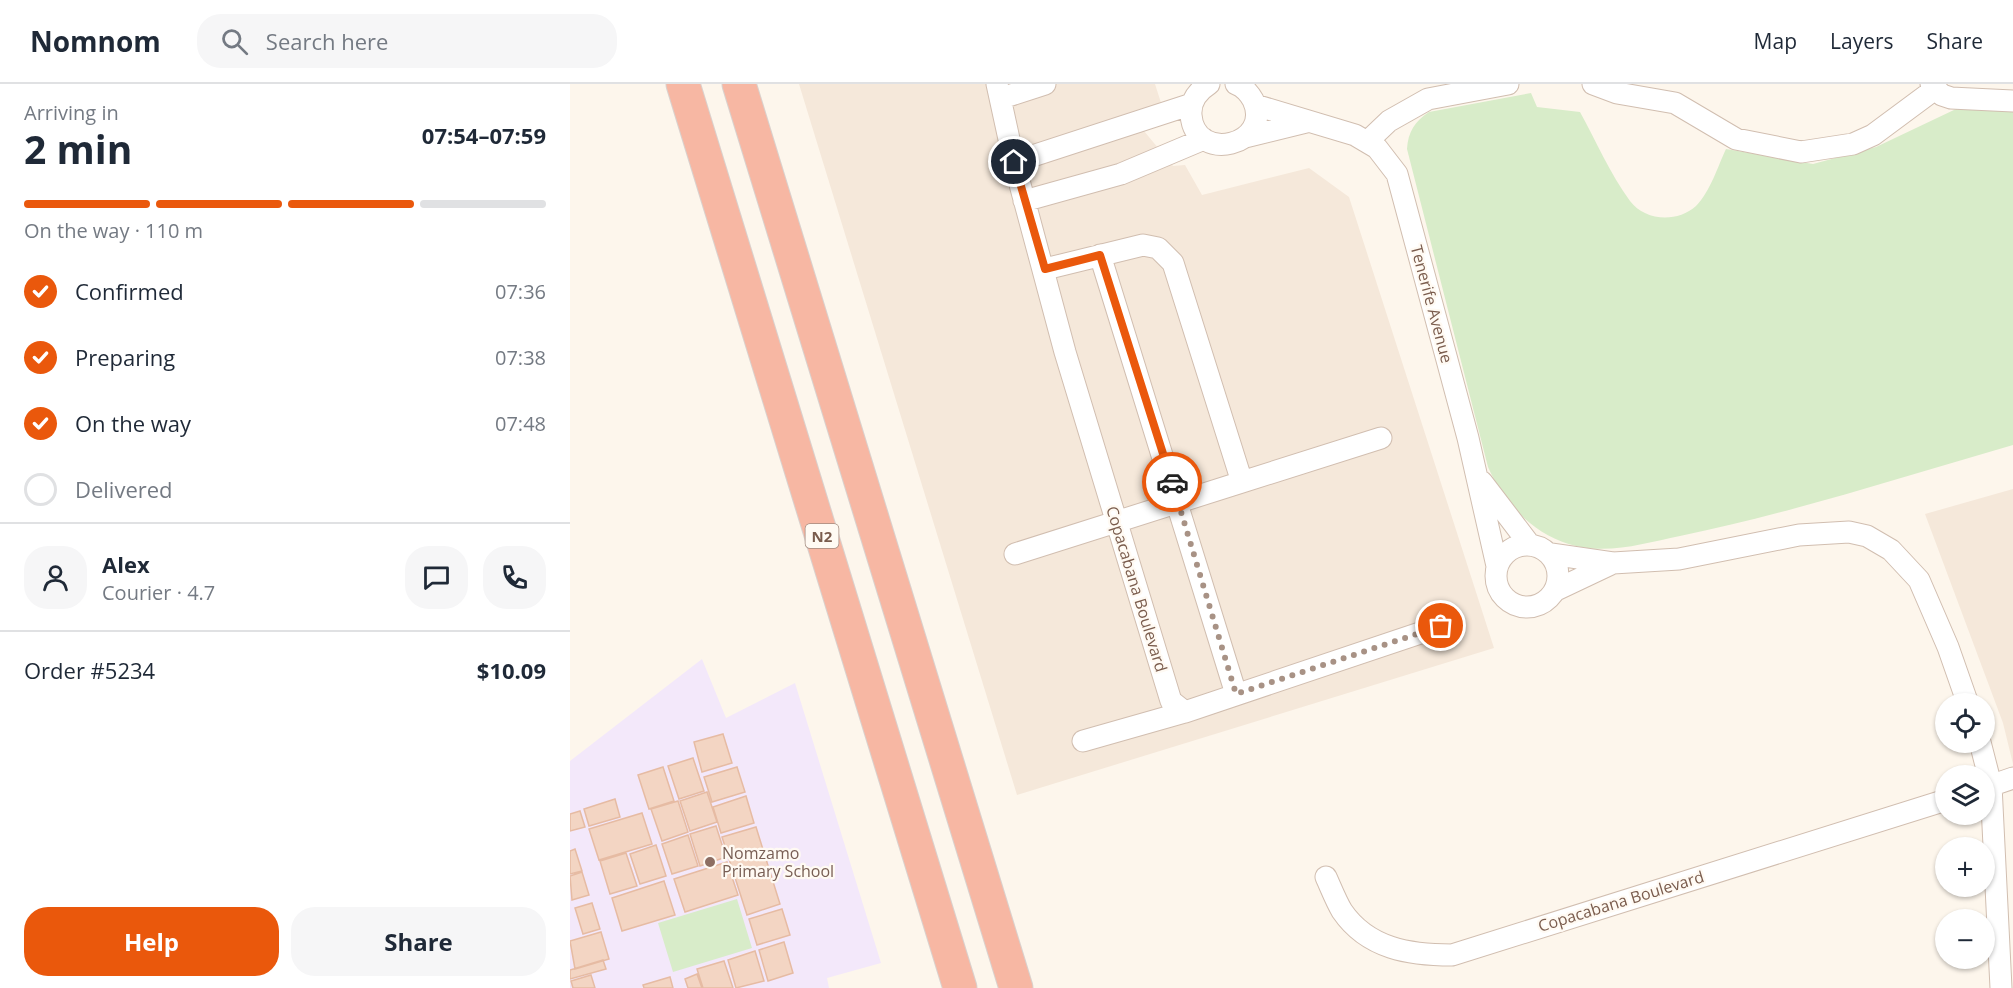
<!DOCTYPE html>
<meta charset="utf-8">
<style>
body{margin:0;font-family:"Open Sans",sans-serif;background:#f6f6f7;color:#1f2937;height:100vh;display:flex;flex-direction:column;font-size:22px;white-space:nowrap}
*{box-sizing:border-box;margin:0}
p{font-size:20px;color:#747a83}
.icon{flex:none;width:33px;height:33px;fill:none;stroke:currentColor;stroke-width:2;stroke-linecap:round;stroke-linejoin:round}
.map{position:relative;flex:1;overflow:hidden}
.drawer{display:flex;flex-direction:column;background:#fff;width:570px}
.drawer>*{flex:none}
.tools{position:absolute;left:1365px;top:609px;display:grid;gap:12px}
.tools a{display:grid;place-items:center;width:60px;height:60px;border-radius:50%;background:#fff;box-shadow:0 2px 4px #0004;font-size:30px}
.pin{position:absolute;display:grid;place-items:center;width:51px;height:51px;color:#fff;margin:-26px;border:3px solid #fff;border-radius:50%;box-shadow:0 2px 6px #0007}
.courier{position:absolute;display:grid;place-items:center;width:60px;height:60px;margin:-30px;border:4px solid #ea580c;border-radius:50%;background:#fff;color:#222;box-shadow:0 2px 8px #0007}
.head em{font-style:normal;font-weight:700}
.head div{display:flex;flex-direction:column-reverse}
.head{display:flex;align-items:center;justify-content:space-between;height:102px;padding:0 24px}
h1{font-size:39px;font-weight:700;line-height:45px}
.bar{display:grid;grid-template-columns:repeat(4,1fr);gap:9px 6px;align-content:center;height:72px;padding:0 24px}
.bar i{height:8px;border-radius:4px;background:#e0e1e3}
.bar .selected{background:#ea580c}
.bar p{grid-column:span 4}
.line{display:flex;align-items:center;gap:15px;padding:0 24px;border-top:2px solid #e0e1e3}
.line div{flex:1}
.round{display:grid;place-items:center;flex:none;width:63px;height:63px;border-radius:24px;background:#f6f6f7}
ol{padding:0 24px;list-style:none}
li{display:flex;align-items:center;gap:18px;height:66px}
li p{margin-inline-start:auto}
li .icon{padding:6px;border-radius:50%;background:#ea580c;color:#fff;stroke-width:4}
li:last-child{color:#747a83}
li i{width:33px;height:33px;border:3px solid #e0e1e3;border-radius:50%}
.cta{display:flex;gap:12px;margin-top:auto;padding:12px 24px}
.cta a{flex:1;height:69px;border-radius:24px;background:#ea580c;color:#fff;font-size:24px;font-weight:700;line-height:69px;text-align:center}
.cta a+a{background:#f6f6f7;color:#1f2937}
header{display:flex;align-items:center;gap:36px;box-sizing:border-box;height:84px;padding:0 30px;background:#fff;border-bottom:2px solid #e0e1e3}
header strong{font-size:28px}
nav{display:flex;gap:33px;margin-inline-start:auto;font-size:21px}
.search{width:420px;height:54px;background:#f6f6f7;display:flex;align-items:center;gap:15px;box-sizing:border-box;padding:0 21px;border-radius:24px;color:#747a83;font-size:22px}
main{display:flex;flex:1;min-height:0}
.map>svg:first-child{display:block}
.residential{fill:#f5e8da}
.education{fill:#f3e8fa}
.green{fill:#d8ecc9}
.building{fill:#f3d5c3;stroke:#e6bba3;stroke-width:1.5}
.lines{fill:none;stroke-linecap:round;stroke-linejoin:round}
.street-casing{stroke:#d1beb0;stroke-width:23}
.highway-casing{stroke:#dad1cd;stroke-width:35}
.street{stroke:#fff;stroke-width:21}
.highway{stroke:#f7b7a3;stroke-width:33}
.done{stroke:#a89285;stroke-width:6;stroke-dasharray:0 10.8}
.route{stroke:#ea580c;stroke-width:8}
.education-dot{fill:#8d6e63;stroke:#fffaf3;stroke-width:2}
.labels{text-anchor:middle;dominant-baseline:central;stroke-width:4.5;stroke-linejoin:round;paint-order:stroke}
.shield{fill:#fffaf3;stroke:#a28b7f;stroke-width:1.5}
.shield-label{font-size:15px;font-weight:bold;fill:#7a5c4d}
.street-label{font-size:16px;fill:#7a5c4d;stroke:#fffaf3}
.education-label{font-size:16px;fill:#785e54;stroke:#fffaf3;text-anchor:start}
</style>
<header>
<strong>Nomnom</strong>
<div class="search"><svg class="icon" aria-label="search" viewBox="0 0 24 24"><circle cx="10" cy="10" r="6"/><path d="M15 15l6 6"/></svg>Search here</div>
<nav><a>Map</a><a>Layers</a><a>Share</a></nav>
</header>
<main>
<section class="drawer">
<div class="head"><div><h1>2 min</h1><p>Arriving in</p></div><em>07:54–07:59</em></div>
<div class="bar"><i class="selected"></i><i class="selected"></i><i class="selected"></i><i></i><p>On the way · 110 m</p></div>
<ol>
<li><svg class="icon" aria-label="check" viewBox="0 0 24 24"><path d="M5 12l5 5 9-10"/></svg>Confirmed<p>07:36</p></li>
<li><svg class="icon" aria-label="check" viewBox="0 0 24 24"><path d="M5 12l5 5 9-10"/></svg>Preparing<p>07:38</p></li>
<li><svg class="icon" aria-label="check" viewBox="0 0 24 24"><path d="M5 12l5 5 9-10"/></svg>On the way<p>07:48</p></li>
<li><i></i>Delivered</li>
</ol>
<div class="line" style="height:108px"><a class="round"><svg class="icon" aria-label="person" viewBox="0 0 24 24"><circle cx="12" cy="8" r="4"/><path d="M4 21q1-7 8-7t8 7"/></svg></a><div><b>Alex</b><p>Courier · 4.7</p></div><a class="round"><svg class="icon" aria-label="chat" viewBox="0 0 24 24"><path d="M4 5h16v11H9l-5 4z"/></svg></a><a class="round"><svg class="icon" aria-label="phone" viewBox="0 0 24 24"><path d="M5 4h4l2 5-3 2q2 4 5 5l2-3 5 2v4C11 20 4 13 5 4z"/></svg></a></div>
<div class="line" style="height:78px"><div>Order #5234</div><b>$10.09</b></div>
<div class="cta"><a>Help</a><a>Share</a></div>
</section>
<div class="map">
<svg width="1443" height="904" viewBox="0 0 1443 904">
<rect width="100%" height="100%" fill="#fdf6ec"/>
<path class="residential" d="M 229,0 L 585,0 L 593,25 L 574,47 L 603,82 L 615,81 L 632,111 L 739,84 L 779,113 L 924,564 L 447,711 Z
M 1443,405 L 1443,680 L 1433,639 L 1355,430 Z"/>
<path class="education" d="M 132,575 L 156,634 L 225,599 L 311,879 L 257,894 L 259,904 L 0,904 L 0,677 Z"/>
<path class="green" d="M 961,9 L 967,23 L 1010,28 C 1026,57 1040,90 1060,117 C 1075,137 1107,139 1126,122 C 1140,108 1148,82 1156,65 L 1243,80 L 1306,63 L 1386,25 L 1443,27 L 1443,361 C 1332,393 1222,429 1110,452 C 1076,459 1041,470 1006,462 C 965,452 935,421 918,383 L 837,65 C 838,48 845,37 859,28 Z
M 167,815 L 182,864 L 103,888 L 88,839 Z"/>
<path class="building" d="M 153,650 L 162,679 L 132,688 L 124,658 Z
M 123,674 L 134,707 L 109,715 L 98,682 Z
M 93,683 L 104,717 L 79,725 L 68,691 Z
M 167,683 L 175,708 L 142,718 L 134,693 Z
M 137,708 L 147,738 L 120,747 L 110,717 Z
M 176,712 L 184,739 L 151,749 L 143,723 Z
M 45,715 L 50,733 L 19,742 L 14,725 Z
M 108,717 L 118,748 L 92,757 L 81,725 Z
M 10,727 L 15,743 L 0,747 L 0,730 Z
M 72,729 L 82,760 L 29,776 L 19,745 Z
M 146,742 L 156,773 L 130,782 L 120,750 Z
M 186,743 L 210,820 L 177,831 L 152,753 Z
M 118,751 L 128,782 L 102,790 L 92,760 Z
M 86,761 L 96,792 L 70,800 L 60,770 Z
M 5,765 L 12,787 L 0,790 L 0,767 Z
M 56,769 L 67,802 L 40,810 L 30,777 Z
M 157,778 L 168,811 L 115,828 L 104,795 Z
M 12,788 L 19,811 L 2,816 L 0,792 Z
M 94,797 L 105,831 L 52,847 L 42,814 Z
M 22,819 L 30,845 L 13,850 L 5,824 Z
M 212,825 L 220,851 L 187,861 L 179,835 Z
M 31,848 L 39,875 L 5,885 L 0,857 Z
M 214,858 L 223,889 L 198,897 L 189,866 Z
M 185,867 L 194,897 L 166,904 L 158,876 Z
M 33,876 L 36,885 L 0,895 L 0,886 Z
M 154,877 L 163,904 L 133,904 L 127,885 Z
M 127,890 L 132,904 L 118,904 L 115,895 Z
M 21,891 L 25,904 L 3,904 L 1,897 Z
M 100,893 L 103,904 L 74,904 L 73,901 Z"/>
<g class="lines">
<defs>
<path id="street" d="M 427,0 L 444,78 L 495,268 L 601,617 L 615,628 L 871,542
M 639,0 C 628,7 620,17 621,31 C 625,81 704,61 683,16 C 679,9 674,3 666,0
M 1023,0 L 1047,9 L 1105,19 L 1166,55 L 1231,68 L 1283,60 L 1303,51 L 1365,5
M 1361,0 L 1372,11 L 1381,14 L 1443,17
M 432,14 L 475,0
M 685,21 L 785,51 L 807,64 L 827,90 L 898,354 L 927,482
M 675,53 L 736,38
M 798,57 L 819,37 L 858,15 L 938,0
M 444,78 L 622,20
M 454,117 L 551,90 L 634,55
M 530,171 L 666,610
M 672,398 L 811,354
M 912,398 L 960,461
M926 492a31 31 0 1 1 62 0a31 31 0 1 1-62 0Z
M 445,470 L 672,398 L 603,179 L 588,164 L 573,161 L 475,185
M 981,470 L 1043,479 L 1109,475 L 1229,451 L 1279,448 L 1297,452 L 1321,466 L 1349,496 L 1378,563 L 1398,620
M 986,506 L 1043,479
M 513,657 L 615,628
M 1410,658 L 1421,701 L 1431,904
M 1414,704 L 1443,694
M 756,793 C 761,804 766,817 772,827 C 798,865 840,871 882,871 L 1376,716"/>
<path id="highway" d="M 113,0 L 390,904
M 169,0 L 446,904"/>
</defs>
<use href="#street" class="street-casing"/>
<use href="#highway" class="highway-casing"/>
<use href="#street" class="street"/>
<use href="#highway" class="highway"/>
</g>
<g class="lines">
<path class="done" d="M 602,398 L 666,610 L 871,542"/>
<path class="route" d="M 444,78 L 475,185 L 530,171 L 602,398"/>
</g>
<circle class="education-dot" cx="140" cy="778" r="6"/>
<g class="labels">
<rect class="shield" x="235.5" y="440" width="33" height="24" rx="4.5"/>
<g class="shield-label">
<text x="252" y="452">N2</text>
</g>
<g class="street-label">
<text transform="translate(862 220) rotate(75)">Tenerife Avenue</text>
<text transform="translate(567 505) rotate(73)">Copacabana Boulevard</text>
<text transform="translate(1051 817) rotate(-17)">Copacabana Boulevard</text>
</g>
<g class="education-label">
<text x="152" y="769">Nomzamo<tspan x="152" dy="18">Primary School</tspan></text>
</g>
</g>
</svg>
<div class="tools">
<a><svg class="icon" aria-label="locate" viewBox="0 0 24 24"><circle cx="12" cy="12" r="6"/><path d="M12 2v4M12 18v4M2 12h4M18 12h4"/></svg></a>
<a><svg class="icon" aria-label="layers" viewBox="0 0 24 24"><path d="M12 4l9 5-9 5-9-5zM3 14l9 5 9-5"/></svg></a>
<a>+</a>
<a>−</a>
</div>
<div class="pin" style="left:871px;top:542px;background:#ea580c"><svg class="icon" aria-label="bag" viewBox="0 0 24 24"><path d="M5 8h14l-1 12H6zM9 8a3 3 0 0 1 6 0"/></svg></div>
<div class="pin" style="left:444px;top:78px;background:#1f2937"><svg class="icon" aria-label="home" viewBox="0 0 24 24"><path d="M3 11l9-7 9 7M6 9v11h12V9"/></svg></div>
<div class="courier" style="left:602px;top:398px"><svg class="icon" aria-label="car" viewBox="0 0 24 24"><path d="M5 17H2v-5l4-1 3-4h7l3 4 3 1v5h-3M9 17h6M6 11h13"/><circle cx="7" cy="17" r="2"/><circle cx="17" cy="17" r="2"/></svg></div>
</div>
</main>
